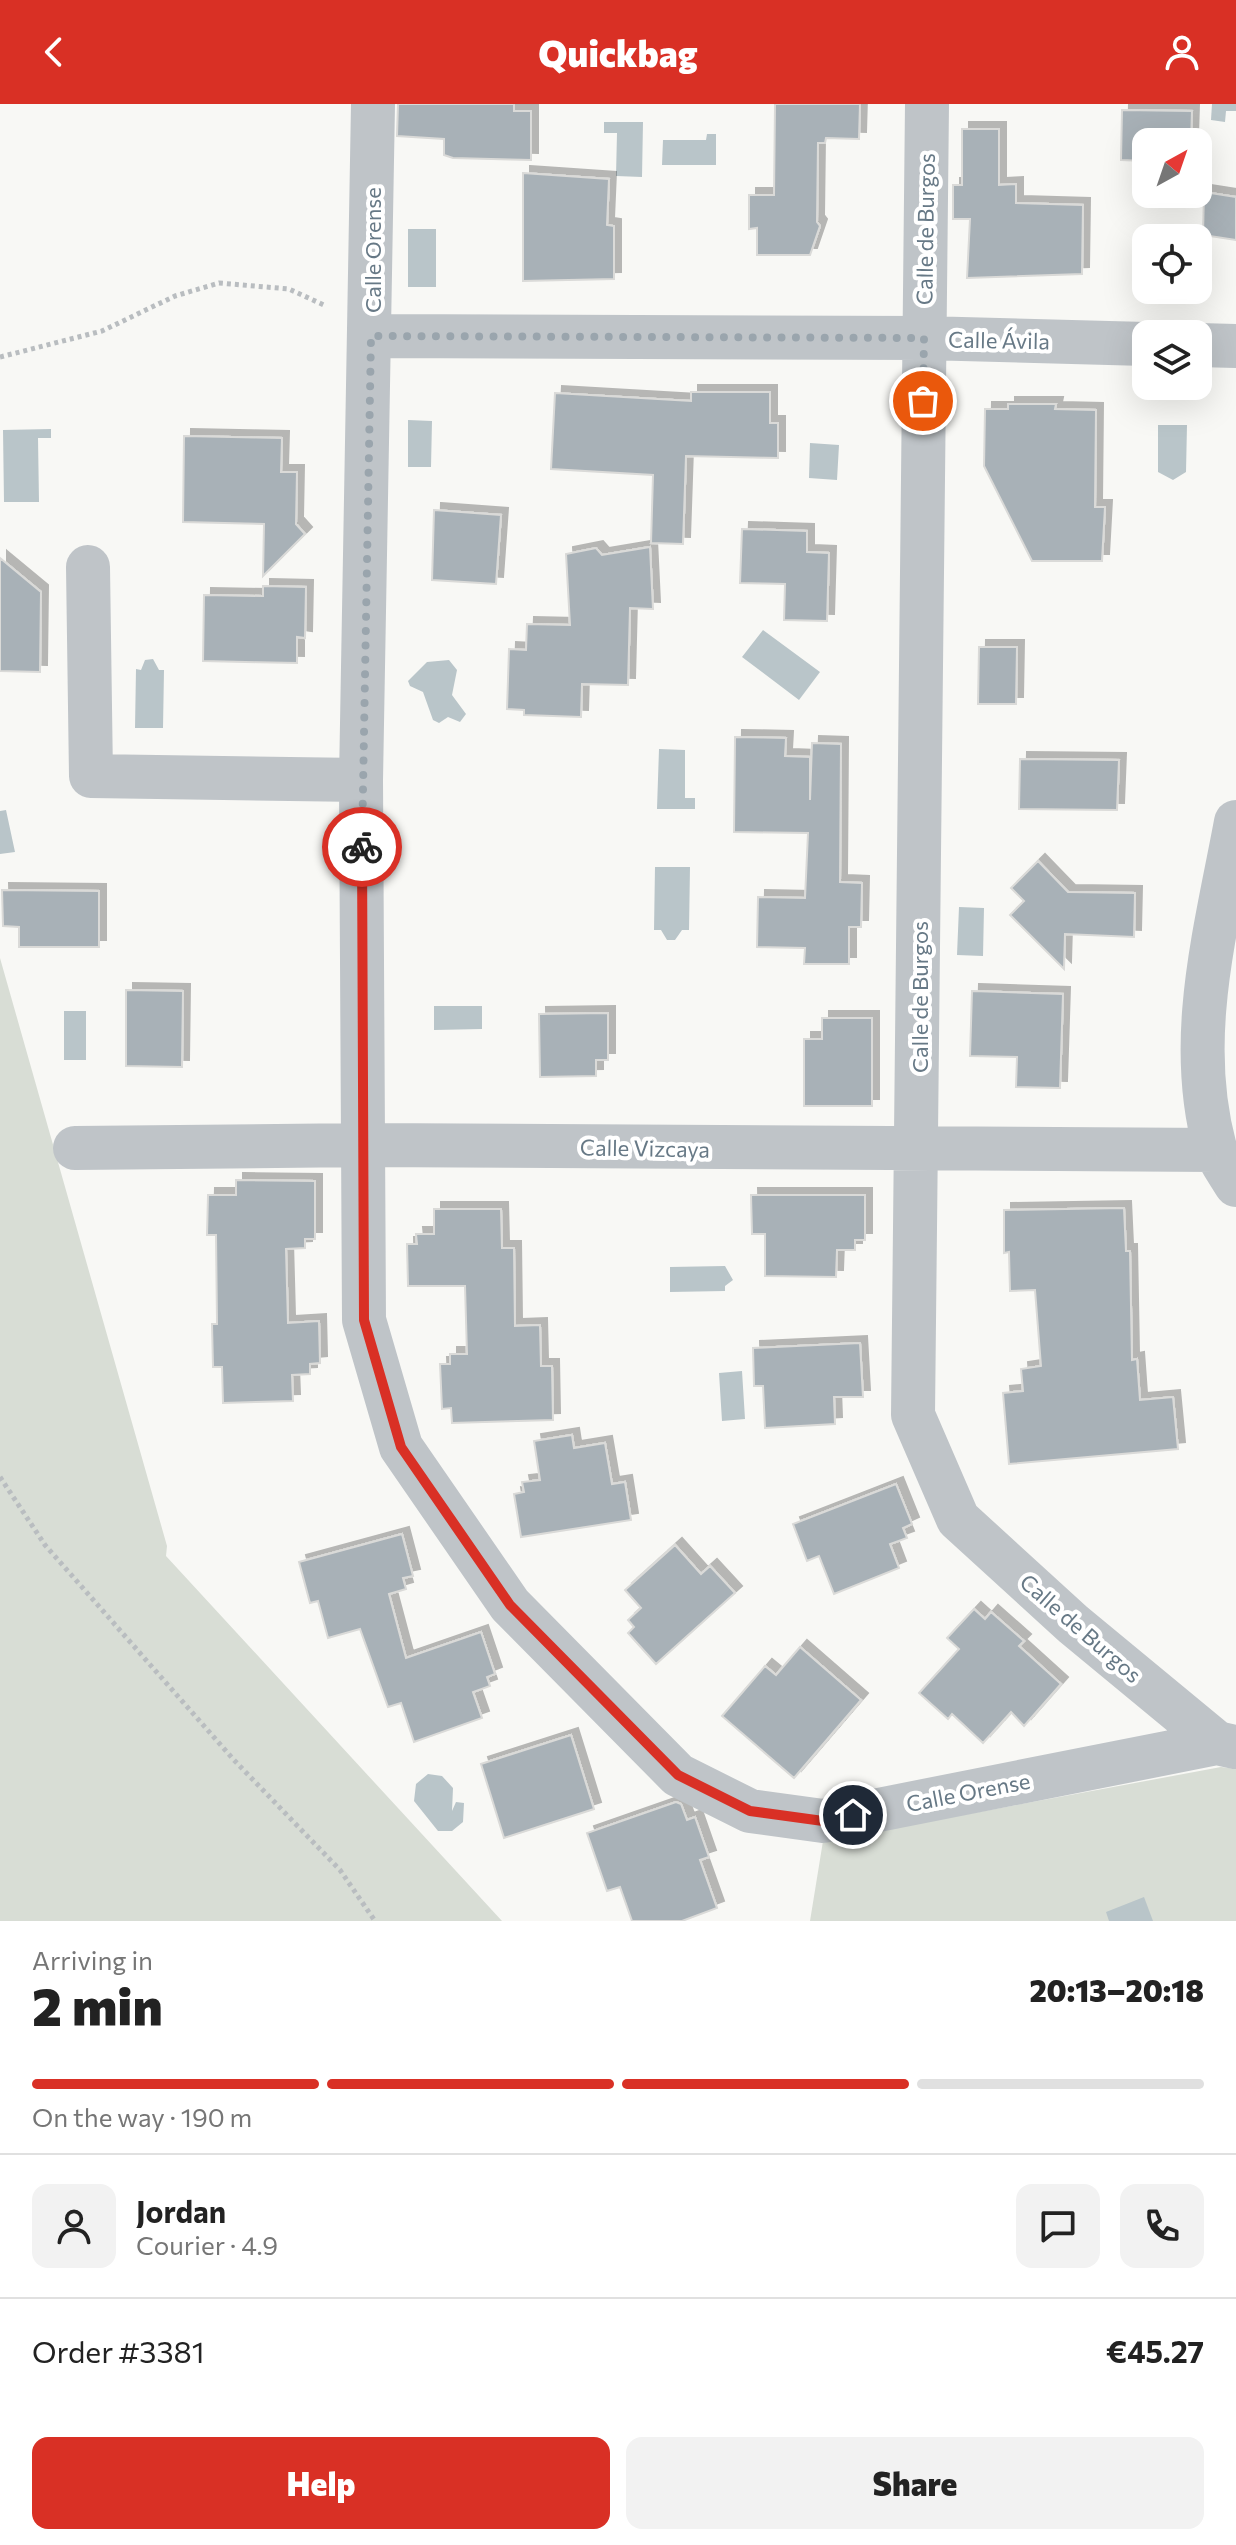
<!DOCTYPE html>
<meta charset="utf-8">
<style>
body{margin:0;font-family:Commissioner,sans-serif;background:#f2f2f2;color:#222;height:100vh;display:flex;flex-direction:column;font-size:30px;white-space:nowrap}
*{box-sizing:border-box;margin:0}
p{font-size:26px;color:#767676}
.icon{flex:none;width:44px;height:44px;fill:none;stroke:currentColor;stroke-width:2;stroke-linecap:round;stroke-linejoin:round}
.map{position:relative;height:1817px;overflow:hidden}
.panel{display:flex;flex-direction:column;background:#fff;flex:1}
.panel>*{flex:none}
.needle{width:52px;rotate:40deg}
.fabs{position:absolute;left:1132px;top:24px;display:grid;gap:16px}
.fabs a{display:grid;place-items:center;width:80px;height:80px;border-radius:16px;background:#fff;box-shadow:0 8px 32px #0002;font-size:40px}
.pin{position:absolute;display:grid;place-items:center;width:68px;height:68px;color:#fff;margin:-34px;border:4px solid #fff;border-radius:50%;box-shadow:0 2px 8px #0007}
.courier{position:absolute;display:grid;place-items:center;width:80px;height:80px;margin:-40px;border:6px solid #d93025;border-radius:50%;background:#fff;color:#222;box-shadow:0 2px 10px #0007}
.summary em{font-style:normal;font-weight:800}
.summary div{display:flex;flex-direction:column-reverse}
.summary{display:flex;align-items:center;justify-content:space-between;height:136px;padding:0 32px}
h1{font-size:52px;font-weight:800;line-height:60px}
.bar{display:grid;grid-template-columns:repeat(4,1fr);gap:12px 8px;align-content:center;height:96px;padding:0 32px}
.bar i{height:10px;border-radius:6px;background:#e0e0e0}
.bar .current{background:#d93025}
.bar p{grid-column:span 4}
.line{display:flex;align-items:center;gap:20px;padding:0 32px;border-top:2px solid #e0e0e0}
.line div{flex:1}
.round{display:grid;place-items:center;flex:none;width:84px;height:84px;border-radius:16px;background:#f2f2f2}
.action{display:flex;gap:16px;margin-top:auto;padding:16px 32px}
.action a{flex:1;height:92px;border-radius:16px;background:#d93025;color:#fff;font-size:32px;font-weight:800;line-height:92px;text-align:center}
.action a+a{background:#f2f2f2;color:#222}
header{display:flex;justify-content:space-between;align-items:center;height:104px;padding:0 32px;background:#d93025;color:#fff;font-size:36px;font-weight:800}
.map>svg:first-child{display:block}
.green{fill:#d8ddd5}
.water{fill:#b9c5c9}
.building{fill:#a8b1b7;stroke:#dadad8;stroke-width:2;filter:url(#shadow)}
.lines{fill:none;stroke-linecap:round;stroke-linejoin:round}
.path{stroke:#b9bdc0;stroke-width:5;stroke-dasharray:4 4;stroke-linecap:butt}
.minor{stroke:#bfc4c8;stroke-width:44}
.done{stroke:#9aa5ad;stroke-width:8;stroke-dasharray:0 14.4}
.route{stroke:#d93025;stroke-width:10}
.labels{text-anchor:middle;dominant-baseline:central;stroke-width:8;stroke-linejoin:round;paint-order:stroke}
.street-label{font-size:22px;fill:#677986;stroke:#fff}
</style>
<header><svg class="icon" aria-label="back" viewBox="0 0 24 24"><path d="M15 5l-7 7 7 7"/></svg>Quickbag<svg class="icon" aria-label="person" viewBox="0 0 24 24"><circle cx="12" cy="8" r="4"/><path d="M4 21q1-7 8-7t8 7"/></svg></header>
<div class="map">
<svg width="1236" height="1817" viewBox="0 0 1236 1817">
<defs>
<filter id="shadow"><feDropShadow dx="7" dy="-7" stdDeviation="0" flood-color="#0004"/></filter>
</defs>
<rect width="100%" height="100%" fill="#f8f8f5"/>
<path class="green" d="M 0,854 L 167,1442 L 166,1452 L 502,1817 L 0,1817 Z
M 1221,1663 L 1236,1665 L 1236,1817 L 810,1817 L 823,1737 Z"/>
<path class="water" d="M 1212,0 L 1236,0 L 1236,7 L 1226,7 L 1225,18 L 1211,16 Z
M 604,18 L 643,18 L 642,73 L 616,72 L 617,29 L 604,29 Z
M 707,30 L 716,30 L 716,61 L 662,61 L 663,36 L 706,36 Z
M 408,125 L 436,125 L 436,183 L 408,183 Z
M 408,316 L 432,317 L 431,363 L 408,363 Z
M 1158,321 L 1187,321 L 1186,368 L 1173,376 L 1158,368 Z
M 51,325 L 51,334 L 38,334 L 39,398 L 4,398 L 3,326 Z
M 810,339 L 839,341 L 837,376 L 809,374 Z
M 763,526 L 820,568 L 799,596 L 742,553 Z
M 153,555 L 159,566 L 164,566 L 163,624 L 135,624 L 136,565 L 141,566 L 145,556 Z
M 449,556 L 457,566 L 452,591 L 466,610 L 460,618 L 448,613 L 439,619 L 433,616 L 423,588 L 410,582 L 408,577 L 427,558 Z
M 659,645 L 685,646 L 685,694 L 695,694 L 695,705 L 657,705 Z
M 6,706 L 15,748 L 0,750 L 0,707 Z
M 655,763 L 690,763 L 689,826 L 682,826 L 675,836 L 667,836 L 661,826 L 654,826 Z
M 959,803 L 984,804 L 983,852 L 957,851 Z
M 434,902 L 482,902 L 482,925 L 434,926 Z
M 64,907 L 86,907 L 86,956 L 64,956 Z
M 725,1162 L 733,1176 L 725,1182 L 725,1187 L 670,1188 L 670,1163 Z
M 742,1267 L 745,1315 L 722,1317 L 719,1269 Z
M 428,1670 L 442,1672 L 453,1684 L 452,1707 L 456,1698 L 464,1699 L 463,1718 L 452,1727 L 438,1727 L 414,1697 L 416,1680 Z
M 1144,1793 L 1153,1817 L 1109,1817 L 1106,1808 Z"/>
<path class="building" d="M 398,0 L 514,0 L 514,7 L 531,7 L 531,56 L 453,54 L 444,51 L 444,35 L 397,32 Z
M 775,0 L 860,0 L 859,35 L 826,34 L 825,39 L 818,39 L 817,118 L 820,122 L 810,151 L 757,151 L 757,124 L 749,125 L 749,91 L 774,91 Z
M 1122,6 L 1192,7 L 1191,38 L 1146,38 L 1146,57 L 1121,56 Z
M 962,25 L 999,25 L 999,81 L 1016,80 L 1016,99 L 1083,101 L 1082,170 L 967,174 L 970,115 L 953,115 L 953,81 L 962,81 Z
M 523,69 L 609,75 L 607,121 L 614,122 L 614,175 L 523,177 Z
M 1204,88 L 1236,93 L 1236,136 L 1203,131 Z
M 691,288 L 770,288 L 770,319 L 778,319 L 778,354 L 686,352 L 683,440 L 651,439 L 653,371 L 551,365 L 555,289 L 691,297 Z
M 1008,300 L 1056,300 L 1055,305 L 1096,306 L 1095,403 L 1105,403 L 1102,457 L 1032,457 L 984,362 L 985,305 L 1008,305 Z
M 184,332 L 282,334 L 281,368 L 297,368 L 296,420 L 305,430 L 263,472 L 264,420 L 183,418 Z
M 434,406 L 501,411 L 496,480 L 432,476 Z
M 742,425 L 807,427 L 807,448 L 829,449 L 827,517 L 784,516 L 785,480 L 740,479 Z
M 650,443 L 653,505 L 630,504 L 628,581 L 582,580 L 581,613 L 524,611 L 524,606 L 507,605 L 509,545 L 526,546 L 527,520 L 570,521 L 566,450 L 596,444 L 602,451 Z
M 0,454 L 41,488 L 40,568 L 0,567 Z
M 263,482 L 306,483 L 305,534 L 297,533 L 297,559 L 203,557 L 204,491 L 263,492 Z
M 979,543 L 1017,543 L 1016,600 L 978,600 Z
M 735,633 L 786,634 L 785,652 L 810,653 L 810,696 L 812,639 L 841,640 L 840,778 L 862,779 L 861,823 L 849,823 L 849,860 L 804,860 L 805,844 L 757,843 L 758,793 L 805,794 L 808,729 L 734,728 Z
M 1020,655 L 1119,656 L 1117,706 L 1019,705 Z
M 1038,757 L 1068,788 L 1135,789 L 1134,833 L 1065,830 L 1064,865 L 1010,811 L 1024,797 L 1011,784 Z
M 2,786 L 99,787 L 99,843 L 19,843 L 19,823 L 3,822 Z
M 126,886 L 183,887 L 182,963 L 126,962 Z
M 972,887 L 1063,890 L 1060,984 L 1016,983 L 1017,953 L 970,952 Z
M 608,909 L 608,956 L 596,956 L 596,972 L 540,973 L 539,910 Z
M 822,914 L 872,914 L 872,1002 L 804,1002 L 804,935 L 822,935 Z
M 236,1076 L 315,1077 L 315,1135 L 305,1135 L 305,1144 L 286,1145 L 288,1219 L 319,1217 L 320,1259 L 310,1260 L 310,1270 L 292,1271 L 293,1297 L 223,1299 L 222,1263 L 213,1263 L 212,1220 L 217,1220 L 216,1131 L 207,1131 L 208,1091 L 236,1091 Z
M 751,1091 L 865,1091 L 865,1136 L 855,1136 L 855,1146 L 837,1146 L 836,1173 L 765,1172 L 765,1130 L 752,1130 Z
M 1124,1104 L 1126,1147 L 1130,1147 L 1132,1256 L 1137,1255 L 1140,1296 L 1173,1293 L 1178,1345 L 1009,1360 L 1003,1289 L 1023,1287 L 1021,1265 L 1041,1262 L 1035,1186 L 1010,1187 L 1009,1148 L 1004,1149 L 1004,1106 Z
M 434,1105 L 501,1105 L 502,1144 L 514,1144 L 515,1222 L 540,1221 L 541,1262 L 552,1262 L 553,1316 L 452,1319 L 451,1304 L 442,1305 L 440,1260 L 450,1260 L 450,1250 L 467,1250 L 465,1182 L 408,1182 L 407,1140 L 417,1140 L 416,1130 L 434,1130 Z
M 860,1239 L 863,1293 L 834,1293 L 835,1320 L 765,1324 L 763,1282 L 754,1282 L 753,1244 Z
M 572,1331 L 574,1344 L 605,1339 L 612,1380 L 625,1378 L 631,1416 L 521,1433 L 514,1390 L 524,1388 L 522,1378 L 540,1376 L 534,1337 Z
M 896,1380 L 912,1420 L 903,1424 L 907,1434 L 890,1440 L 899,1464 L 834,1490 L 819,1452 L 807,1457 L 793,1420 Z
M 402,1430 L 413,1472 L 403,1474 L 406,1485 L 389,1490 L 406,1554 L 481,1528 L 495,1570 L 487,1573 L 490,1582 L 473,1588 L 482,1614 L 414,1638 L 401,1599 L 388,1603 L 360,1525 L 328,1534 L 318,1497 L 310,1499 L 299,1458 Z
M 675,1441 L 701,1470 L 710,1462 L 735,1489 L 656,1560 L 628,1529 L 634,1523 L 628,1516 L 641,1504 L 625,1486 Z
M 974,1505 L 985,1515 L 991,1508 L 1024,1537 L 1019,1542 L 1061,1580 L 1024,1622 L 1011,1608 L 983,1639 L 952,1610 L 948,1615 L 919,1589 L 959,1545 L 947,1534 Z
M 800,1543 L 861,1596 L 794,1674 L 722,1612 L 765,1562 L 776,1571 Z
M 571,1631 L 594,1705 L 504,1734 L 481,1660 Z
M 676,1698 L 681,1700 L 687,1716 L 695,1713 L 709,1753 L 700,1756 L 717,1804 L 682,1817 L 632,1817 L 620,1783 L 607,1787 L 587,1729 Z"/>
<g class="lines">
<path class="path" d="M 0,253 L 102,227 L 175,192 L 219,179 L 289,185 L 326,202
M 0,1373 L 45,1441 L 233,1655 L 340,1766 L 375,1817"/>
<path class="minor" d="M 373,0 L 361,676 L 364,1216 L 401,1343 L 510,1501 L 678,1671 L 750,1707 L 823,1717 L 1217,1639
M 927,0 L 913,1311 L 958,1415 L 1073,1520 L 1217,1639 L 1235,1643
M 371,232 L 924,234 L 1146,240
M 1198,241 L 1236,242
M 88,463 L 91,672 L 361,676
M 1236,718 C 1216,826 1185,935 1215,1044 C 1219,1056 1229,1069 1236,1081
M 75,1044 L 365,1041 L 1216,1046"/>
</g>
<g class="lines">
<path class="done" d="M 362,743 L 371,232 L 924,234 L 923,297"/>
<path class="route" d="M 362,743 L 364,1216 L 401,1343 L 510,1501 L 678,1671 L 750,1707 L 823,1717 L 853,1711"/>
</g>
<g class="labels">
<g class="street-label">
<text transform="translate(925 125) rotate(-89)">Calle de Burgos</text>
<text transform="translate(372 146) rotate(-90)">Calle Orense</text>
<text transform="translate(999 236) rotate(1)">Calle Ávila</text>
<text transform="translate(919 893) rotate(-90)">Calle de Burgos</text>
<text transform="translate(645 1044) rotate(1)">Calle Vizcaya</text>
<text transform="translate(1081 1524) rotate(41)">Calle de Burgos</text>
<text transform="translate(968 1688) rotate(-11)">Calle Orense</text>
</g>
</g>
</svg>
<div class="fabs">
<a><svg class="needle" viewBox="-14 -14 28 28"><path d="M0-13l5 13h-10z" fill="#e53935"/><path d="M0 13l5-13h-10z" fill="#767676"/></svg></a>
<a><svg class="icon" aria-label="locate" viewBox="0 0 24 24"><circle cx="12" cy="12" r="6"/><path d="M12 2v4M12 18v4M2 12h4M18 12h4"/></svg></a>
<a><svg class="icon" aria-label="layers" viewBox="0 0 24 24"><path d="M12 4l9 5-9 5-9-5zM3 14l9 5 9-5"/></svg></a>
</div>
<div class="pin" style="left:923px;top:297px;background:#ea580c"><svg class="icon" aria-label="bag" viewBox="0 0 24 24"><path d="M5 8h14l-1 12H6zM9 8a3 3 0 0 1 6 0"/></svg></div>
<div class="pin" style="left:853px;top:1711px;background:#1f2937"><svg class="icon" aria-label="home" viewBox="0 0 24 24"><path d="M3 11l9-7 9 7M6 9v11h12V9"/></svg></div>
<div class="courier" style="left:362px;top:743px"><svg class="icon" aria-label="bike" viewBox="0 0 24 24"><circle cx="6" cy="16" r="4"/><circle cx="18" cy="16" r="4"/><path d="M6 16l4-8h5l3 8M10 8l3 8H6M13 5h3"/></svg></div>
</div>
<section class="panel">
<div class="summary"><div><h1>2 min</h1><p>Arriving in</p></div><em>20:13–20:18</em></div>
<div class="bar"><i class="current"></i><i class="current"></i><i class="current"></i><i></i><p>On the way · 190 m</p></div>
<div class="line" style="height:144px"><a class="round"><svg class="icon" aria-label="person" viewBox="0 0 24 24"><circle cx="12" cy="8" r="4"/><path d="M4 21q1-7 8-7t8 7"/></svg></a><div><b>Jordan</b><p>Courier · 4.9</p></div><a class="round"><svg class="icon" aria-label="chat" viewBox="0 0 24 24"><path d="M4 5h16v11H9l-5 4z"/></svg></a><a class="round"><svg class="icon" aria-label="phone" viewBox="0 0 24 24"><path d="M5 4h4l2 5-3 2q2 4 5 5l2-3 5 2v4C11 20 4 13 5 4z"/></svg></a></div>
<div class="line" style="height:104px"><div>Order #3381</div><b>€45.27</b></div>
<div class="action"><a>Help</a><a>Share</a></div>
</section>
